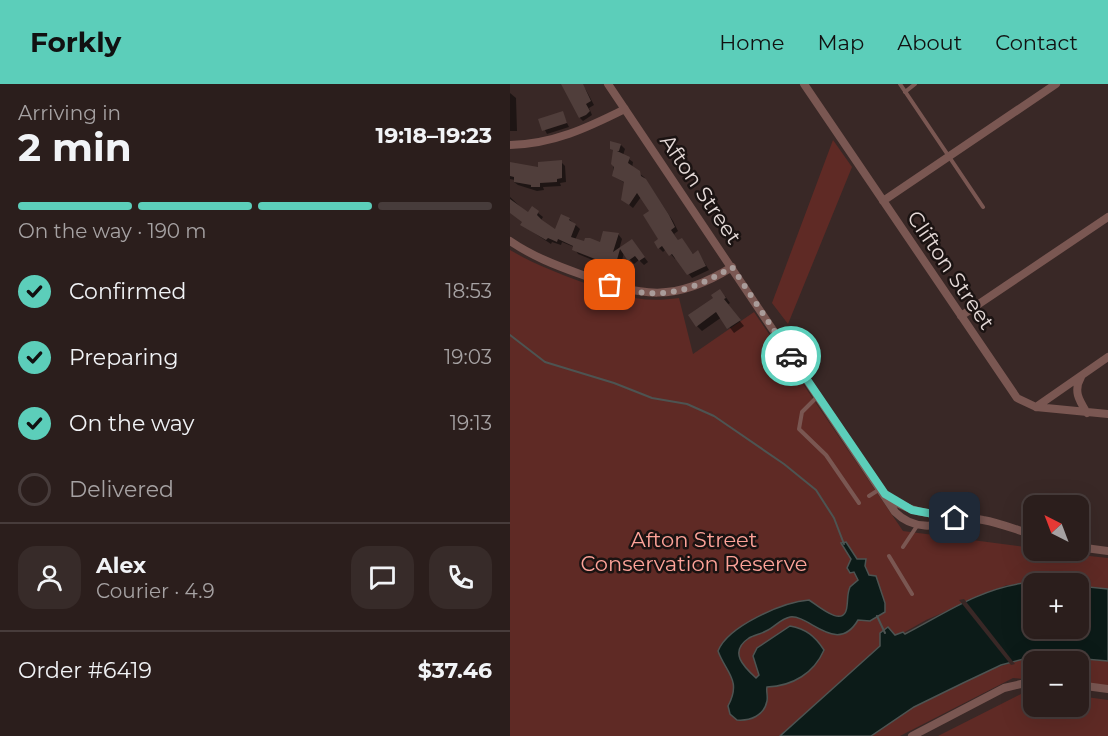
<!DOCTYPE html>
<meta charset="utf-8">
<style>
body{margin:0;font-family:Montserrat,sans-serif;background:#372b29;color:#f1f3f6;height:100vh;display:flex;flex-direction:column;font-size:22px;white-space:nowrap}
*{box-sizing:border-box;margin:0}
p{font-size:20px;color:#a6a2a3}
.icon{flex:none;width:33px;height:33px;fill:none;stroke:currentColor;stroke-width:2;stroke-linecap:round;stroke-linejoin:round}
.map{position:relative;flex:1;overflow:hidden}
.drawer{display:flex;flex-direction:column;background:#2b1e1c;width:510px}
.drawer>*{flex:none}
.needle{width:39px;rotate:318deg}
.fabs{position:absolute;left:513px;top:411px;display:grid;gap:12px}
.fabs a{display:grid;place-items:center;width:66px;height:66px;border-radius:12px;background:#2b1e1c;box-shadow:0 6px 24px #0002,0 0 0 2px #473c3b;font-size:30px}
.pin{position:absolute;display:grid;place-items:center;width:51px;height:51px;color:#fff;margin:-26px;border-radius:12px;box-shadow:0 3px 9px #0006}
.courier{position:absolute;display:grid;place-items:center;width:60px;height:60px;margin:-30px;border:4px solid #5cceba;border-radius:50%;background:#fff;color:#222;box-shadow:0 2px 8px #0007}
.overview em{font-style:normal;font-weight:700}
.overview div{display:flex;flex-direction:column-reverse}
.overview{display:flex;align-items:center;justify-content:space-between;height:102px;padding:0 18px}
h1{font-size:39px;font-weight:700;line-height:45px}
.bar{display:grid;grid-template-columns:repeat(4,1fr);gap:9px 6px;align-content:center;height:72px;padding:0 18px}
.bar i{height:8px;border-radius:4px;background:#473c3b}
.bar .selected{background:#5cceba}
.bar p{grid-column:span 4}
.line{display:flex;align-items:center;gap:15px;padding:0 18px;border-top:2px solid #473c3b}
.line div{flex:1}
.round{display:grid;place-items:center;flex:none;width:63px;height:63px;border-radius:18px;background:#372b29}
ol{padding:0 18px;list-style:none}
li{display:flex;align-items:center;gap:18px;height:66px}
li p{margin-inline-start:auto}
li .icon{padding:6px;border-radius:50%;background:#5cceba;color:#111;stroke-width:4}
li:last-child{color:#a6a2a3}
li i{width:33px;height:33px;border:3px solid #473c3b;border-radius:50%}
header{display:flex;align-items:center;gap:36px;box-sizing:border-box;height:84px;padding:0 30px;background:#5cceba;color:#111}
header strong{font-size:28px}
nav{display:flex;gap:33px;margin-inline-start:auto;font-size:21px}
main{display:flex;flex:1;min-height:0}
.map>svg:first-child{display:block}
.green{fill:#5f2a25}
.water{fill:#0c1b18;stroke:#4d5452;stroke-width:1.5}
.pier{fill:#392826}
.shadow{fill:#0007}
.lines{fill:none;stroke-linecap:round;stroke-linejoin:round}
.stream{stroke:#4d5452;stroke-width:2}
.building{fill:#503e3b}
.service{stroke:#7a5752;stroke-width:4}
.minor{stroke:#7a5752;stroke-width:8}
.done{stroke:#a99c9a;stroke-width:6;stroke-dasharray:0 10.8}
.route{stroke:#5cceba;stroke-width:8}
.labels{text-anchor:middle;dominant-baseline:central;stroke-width:5;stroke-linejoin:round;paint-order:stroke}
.street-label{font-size:21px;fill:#e5dad8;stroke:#1b1312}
.park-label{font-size:21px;fill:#fea399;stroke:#1b1312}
</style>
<header>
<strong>Forkly</strong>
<nav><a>Home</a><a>Map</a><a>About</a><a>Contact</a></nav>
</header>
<main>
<section class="drawer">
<div class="overview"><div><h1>2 min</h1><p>Arriving in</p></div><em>19:18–19:23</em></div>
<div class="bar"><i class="selected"></i><i class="selected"></i><i class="selected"></i><i></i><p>On the way · 190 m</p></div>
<ol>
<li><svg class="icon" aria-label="check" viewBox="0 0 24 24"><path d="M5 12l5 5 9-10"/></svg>Confirmed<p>18:53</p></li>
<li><svg class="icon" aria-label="check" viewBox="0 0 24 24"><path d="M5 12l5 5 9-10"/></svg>Preparing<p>19:03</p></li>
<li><svg class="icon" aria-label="check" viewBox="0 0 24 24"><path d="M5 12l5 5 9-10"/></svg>On the way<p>19:13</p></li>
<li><i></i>Delivered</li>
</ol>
<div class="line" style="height:108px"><a class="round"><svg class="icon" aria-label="person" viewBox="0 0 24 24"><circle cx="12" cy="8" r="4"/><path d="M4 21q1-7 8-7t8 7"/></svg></a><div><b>Alex</b><p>Courier · 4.9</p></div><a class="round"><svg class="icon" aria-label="chat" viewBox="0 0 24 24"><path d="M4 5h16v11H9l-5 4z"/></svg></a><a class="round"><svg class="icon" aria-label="phone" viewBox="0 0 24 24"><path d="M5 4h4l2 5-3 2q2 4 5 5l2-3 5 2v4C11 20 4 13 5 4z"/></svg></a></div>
<div class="line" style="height:78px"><div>Order #6419</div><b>$37.46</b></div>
</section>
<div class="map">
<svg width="598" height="652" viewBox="0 0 598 652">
<rect width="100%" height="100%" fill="#392826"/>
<path class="green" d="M 323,56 L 342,83 L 278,240 L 262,219 Z
M 0,166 C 22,179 45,188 69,197 C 106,210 128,220 169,214 L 183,270 L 244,228 L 393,447 L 523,464 L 524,466 L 598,474 L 598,505 L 569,502 L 568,500 L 497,501 L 416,536 L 370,562 L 270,652 L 0,652 Z
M 530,571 L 598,577 L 598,604 L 569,601 L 568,578 L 524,578 L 523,596 L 503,594 L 390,652 L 361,652 C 408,614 471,585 530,571 Z
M 519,606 L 523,607 L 524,622 L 568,622 L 569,612 L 598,616 L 598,652 L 428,652 Z"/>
<path class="water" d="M 336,458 L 347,475 L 356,475 L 355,482 L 359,491 L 366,492 L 375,519 L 375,528 L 360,537 L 348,536 C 327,572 299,530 280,533 C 270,535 265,543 256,547 C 251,550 244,551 239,554 C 218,568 234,583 246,594 L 249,591 L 243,572 L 247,564 L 280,542 C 296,545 305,552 314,566 C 304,589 283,602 257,603 C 256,607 258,612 257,617 C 254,632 240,637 227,636 L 220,630 L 218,622 C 232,596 216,589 208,567 C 218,542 273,518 299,516 C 307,521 335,546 337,522 C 338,515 337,510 340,503 L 348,496 L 344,488 L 340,489 L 337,484 L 341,475 L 331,459 Z
M 514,499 L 525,499 L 524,544 L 568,544 L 569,502 L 598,505 L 598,577 L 529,571 L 491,581 L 453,599 L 404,623 L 361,652 L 270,652 L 370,562 L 370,549 L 378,543 L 385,551 L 393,548 L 395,550 C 434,530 469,505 514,499 Z"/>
<path class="pier" d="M 454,515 L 505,580 L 501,581 L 449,516 Z"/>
<path class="shadow" d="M 53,0 L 70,0 L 76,6 L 84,21 L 79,24 L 82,31 L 73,37 L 70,34 Z
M 0,9 L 6,14 L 7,47 L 0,47 Z
M 52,29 L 59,43 L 37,50 L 30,36 Z
M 111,61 L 115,65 L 113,71 L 123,78 L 122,84 L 134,93 L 163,137 L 168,147 L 164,150 L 169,158 L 172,156 L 184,171 L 188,168 L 199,186 L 182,194 L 166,174 L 165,175 L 156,165 L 153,168 L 149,164 L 150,156 L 141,128 L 131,113 L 123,124 L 112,115 L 115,99 L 103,92 L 104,67 Z
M 51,78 L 55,82 L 56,98 L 50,99 L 51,102 L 33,103 L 34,106 L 27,107 L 8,101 L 4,98 L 5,96 L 0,95 L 0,79 L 29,85 Z
M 0,113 L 18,130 L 28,129 L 33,133 L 31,136 L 46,147 L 52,132 L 59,135 L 70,145 L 65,156 L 91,160 L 108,150 L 112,155 L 109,166 L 122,157 L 138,178 L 134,181 L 129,176 L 124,180 L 114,169 L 109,187 L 68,170 L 64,163 L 52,158 L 51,161 L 42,158 L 41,160 L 12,141 L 14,138 L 0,125 Z
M 215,212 L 220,219 L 217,221 L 234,242 L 224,249 L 212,233 L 192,247 L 187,242 Z"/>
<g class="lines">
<path class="stream" d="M 0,251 L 35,278 L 104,299 L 142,314 L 177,320 L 204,332 L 274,380 L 306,406 L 324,434 L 334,460
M 367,532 L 375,549"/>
</g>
<path class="building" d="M 51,0 L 73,0 L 81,17 L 76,20 L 80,27 L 76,31 L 69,34 Z
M 53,27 L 57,39 L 32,47 L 28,35 Z
M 100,57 L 111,60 L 109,67 L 107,67 L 120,73 L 118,79 L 130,87 L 131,92 L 136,95 L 159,131 L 165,143 L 161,146 L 168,156 L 172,154 L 183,170 L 188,166 L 196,182 L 177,191 L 162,170 L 159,172 L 152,162 L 148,165 L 144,158 L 148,155 L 133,131 L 139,127 L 127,109 L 119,121 L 111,116 L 114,98 L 102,92 L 104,83 L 101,80 L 103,66 L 100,65 Z
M 52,76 L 52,94 L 47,95 L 47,98 L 30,99 L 30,103 L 21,103 L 21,101 L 4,98 L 4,93 L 0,92 L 0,78 L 28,83 L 28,78 Z
M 0,115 L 18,128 L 22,122 L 29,127 L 27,131 L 32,136 L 45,145 L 51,130 L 60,134 L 59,136 L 66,140 L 61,153 L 74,157 L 75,154 L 80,154 L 90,158 L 93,147 L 109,149 L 103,168 L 122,155 L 135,173 L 129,177 L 125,172 L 118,177 L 110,165 L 105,183 L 84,177 L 85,175 L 62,166 L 63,162 L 48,155 L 47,158 L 38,154 L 36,156 L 10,141 L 12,138 L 0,129 Z
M 210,205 L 216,214 L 214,215 L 231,236 L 217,245 L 206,228 L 186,243 L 178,231 L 203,214 L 201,211 Z"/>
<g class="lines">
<path class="service" d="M 390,0 L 473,123
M 395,8 L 405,0
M 308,312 L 292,328 L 289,345 L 316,371 L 349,419
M 359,412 L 370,405
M 393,463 L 407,442
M 379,472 L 402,510"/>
<path class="minor" d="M 98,0 L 385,428 C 407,450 432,440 458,435
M 294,0 L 507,314 L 526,323 L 598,330
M 0,61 C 43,60 77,44 115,25
M 373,117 L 546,0
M 0,157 C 22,172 45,181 70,190 C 131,213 165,219 222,183
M 451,232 L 598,133
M 571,293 C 563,307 569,316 577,329
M 526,323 L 598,273
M 378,413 C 407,435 440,429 473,436 C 490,439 507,446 524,451
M 568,463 L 598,467
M 568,601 L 598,605
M 402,652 L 494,604 L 524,597"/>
</g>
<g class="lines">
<path class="done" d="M 100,201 C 148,217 179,209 222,183 L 281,272"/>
<path class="route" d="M 281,272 L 375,410 L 402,426 L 445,434"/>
</g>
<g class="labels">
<g class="street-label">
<text transform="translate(191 105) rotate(56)">Afton Street</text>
<text transform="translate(441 186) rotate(56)">Clifton Street</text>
</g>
<g class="park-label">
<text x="184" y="455">Afton Street<tspan x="184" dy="24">Conservation Reserve</tspan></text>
</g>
</g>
</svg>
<div class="fabs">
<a><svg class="needle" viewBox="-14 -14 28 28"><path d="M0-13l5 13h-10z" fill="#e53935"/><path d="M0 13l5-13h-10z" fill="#a6a2a3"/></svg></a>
<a>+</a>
<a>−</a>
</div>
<div class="pin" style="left:100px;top:201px;background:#ea580c"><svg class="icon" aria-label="bag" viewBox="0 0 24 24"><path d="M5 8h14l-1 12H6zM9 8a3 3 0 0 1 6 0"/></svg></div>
<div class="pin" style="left:445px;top:434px;background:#1f2937"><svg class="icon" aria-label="home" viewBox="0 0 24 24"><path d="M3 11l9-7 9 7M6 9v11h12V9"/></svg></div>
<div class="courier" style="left:281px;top:272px"><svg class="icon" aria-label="car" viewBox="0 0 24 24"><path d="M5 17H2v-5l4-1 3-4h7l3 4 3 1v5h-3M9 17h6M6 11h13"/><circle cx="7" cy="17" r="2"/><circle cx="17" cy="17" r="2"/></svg></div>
</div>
</main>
